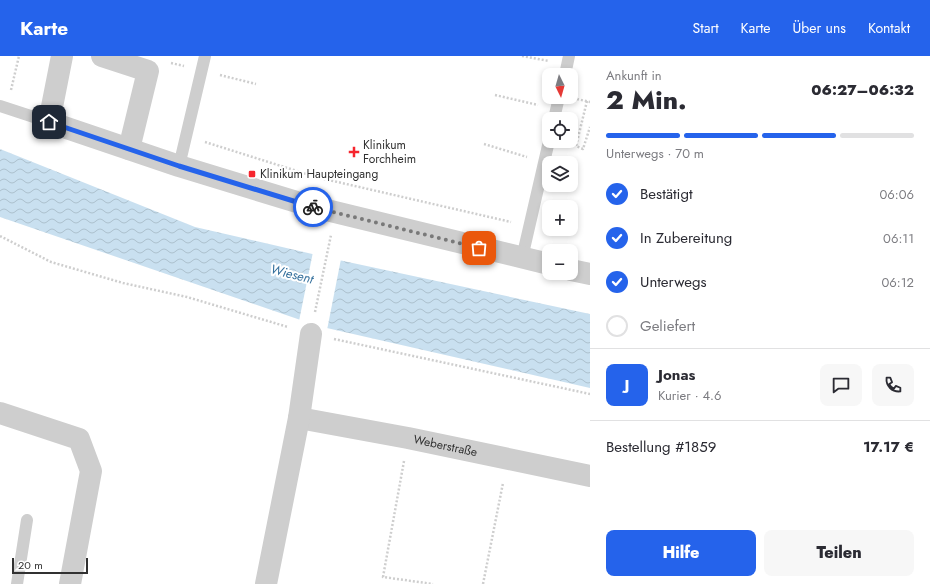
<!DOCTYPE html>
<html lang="de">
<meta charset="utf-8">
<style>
body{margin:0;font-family:Jost,sans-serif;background:#f7f7f7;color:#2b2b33;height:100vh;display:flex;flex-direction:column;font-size:15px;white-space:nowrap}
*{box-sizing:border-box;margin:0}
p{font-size:13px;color:#7c7c81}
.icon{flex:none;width:22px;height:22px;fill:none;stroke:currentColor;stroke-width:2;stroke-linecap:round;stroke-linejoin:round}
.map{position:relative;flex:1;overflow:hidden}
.sheet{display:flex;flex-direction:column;background:#fff;width:340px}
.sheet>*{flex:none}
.needle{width:26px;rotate:175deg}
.fabs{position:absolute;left:542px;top:12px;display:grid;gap:8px}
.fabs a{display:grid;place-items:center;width:36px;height:36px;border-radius:8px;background:#fff;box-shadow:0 2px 6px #0003;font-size:20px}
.scale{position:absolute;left:12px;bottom:10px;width:76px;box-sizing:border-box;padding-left:4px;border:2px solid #313131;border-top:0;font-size:11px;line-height:14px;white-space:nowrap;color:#313131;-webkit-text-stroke:3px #fff;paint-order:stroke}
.pin{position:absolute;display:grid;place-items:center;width:34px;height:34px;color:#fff;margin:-17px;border-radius:8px;box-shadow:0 2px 6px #0006}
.courier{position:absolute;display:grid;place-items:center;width:40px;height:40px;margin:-20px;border:3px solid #2563eb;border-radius:50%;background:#fff;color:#222;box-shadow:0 1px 5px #0007}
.overview em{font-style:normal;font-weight:800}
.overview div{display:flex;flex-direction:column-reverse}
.overview{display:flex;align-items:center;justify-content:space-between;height:68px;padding:0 16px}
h1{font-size:26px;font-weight:800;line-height:30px}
.bar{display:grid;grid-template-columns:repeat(4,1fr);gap:6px 4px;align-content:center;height:48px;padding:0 16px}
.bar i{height:5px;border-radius:3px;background:#e1e1e2}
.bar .on{background:#2563eb}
.bar p{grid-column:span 4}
.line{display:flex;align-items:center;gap:10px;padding:0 16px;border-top:1px solid #e1e1e2}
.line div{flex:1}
.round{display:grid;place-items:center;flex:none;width:42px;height:42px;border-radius:8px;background:#f7f7f7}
ol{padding:0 16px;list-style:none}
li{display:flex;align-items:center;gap:12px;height:44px}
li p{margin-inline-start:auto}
li .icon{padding:4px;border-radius:50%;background:#2563eb;color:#fff;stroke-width:4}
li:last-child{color:#7c7c81}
li i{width:22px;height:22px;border:2px solid #e1e1e2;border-radius:50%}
.button{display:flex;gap:8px;margin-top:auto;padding:8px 16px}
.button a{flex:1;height:46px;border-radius:8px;background:#2563eb;color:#fff;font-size:16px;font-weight:800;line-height:46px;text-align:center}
.button a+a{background:#f7f7f7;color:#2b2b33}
header{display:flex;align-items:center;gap:24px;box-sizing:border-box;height:56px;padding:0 20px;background:#2563eb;color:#fff}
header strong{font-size:19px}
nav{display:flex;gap:22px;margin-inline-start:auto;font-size:14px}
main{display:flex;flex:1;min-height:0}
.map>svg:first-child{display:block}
.water{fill:url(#water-waves)}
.pier{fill:#fff}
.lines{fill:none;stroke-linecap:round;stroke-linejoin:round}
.path{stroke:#cecece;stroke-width:2.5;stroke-dasharray:2 2;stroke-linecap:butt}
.lane{stroke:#cecece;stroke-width:12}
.street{stroke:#cecece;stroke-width:22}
.done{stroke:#797979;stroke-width:4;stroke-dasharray:0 7.2}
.route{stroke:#2563eb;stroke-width:5}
.poi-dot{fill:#f6252e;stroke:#fff;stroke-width:1.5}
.labels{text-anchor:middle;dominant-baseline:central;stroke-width:4;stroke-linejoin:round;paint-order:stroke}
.poi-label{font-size:12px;fill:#313131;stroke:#fff;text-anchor:start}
.street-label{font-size:12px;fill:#313131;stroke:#fff}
.water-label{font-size:13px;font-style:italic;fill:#36719d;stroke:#fff}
</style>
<header>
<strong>Karte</strong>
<nav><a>Start</a><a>Karte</a><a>Über uns</a><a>Kontakt</a></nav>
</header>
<main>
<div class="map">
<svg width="590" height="528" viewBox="0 0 590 528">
<defs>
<pattern id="water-waves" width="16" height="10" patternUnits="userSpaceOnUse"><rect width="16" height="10" fill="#c9e0f0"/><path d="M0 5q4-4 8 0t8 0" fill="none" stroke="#adc1ce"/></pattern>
</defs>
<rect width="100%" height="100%" fill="#fff"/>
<path class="water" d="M 0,93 L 195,171 L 334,203 L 590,258 L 590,332 L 318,270 L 0,161 Z"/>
<path class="pier" d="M 313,196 L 341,203 L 327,274 L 318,272 L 299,265 Z"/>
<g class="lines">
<path class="path" d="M 522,0 L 549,5
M 171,7 L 184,10
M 220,19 L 256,28
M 11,34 L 19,0
M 495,39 L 538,49
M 577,43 L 590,46
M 587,45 L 576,90 L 583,93 L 590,71
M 205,86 L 316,121 L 511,166
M 484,88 L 527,101
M 0,180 L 51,206 L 123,227 L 187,241 L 288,271
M 315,256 L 331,179
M 334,283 L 590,338
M 404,405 L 383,521 L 433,528
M 483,528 L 503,427"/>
<path class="lane" d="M 565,19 L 569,0
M 0,50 L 49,66
M 554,63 L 559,41
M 179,110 L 205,0
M 522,202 L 549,85
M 17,528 L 27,464"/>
<g class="street">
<path d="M 62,0 L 49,66 L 179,110 L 310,150 L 549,208"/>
<path d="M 102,0 L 148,15 L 129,93"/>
<path d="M 571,214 L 590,218"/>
<path d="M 0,357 L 79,383 L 91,415 L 70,528"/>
<path id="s1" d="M 299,362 L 408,382 L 590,420"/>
<path d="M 266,528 L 299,362 L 311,278"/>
</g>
</g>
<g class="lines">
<path class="done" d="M 313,151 L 479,192"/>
<path class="route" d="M 49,66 L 179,110 L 313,151"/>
</g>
<g class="poi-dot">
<path d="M352 90h4v4h4v4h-4v4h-4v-4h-4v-4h4z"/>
<rect x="248" y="114" width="8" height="8" rx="2"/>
</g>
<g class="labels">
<g class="poi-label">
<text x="363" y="89">Klinikum<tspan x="363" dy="14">Forchheim</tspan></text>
<text x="260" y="118">Klinikum Haupteingang</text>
</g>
<g class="street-label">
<text stroke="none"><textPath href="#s1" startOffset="149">Weberstraße</textPath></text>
</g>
<g class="water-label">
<text transform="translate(292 218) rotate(14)">Wiesent</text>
</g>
</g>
</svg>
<div class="fabs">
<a><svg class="needle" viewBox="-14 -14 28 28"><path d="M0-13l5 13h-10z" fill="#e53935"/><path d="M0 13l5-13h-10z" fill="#7c7c81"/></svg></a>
<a><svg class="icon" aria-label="locate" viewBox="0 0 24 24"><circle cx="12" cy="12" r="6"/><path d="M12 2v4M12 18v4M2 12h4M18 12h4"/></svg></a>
<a><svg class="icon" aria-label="layers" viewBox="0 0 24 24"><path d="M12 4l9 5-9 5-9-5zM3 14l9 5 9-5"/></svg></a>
<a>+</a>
<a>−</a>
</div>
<div class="scale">20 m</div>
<div class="pin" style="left:479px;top:192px;background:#ea580c"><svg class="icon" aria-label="bag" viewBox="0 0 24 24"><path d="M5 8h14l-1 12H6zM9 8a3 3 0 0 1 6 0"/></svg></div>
<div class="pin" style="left:49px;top:66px;background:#1f2937"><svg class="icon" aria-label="home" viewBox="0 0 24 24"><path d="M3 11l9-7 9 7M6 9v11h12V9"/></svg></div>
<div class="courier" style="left:313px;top:151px"><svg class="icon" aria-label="bike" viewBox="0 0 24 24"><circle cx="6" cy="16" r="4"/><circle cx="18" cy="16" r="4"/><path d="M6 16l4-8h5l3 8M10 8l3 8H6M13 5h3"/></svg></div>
</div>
<section class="sheet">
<div class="overview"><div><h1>2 Min.</h1><p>Ankunft in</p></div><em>06:27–06:32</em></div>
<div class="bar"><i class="on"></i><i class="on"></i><i class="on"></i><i></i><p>Unterwegs · 70 m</p></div>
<ol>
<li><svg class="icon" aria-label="check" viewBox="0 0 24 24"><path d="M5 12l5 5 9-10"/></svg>Bestätigt<p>06:06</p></li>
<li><svg class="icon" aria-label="check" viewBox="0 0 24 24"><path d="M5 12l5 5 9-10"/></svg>In Zubereitung<p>06:11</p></li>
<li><svg class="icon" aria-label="check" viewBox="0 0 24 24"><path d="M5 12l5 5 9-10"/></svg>Unterwegs<p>06:12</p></li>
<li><i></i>Geliefert</li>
</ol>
<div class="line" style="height:72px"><b class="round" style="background:#2563eb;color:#fff">J</b><div><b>Jonas</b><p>Kurier · 4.6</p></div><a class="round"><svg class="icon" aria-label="chat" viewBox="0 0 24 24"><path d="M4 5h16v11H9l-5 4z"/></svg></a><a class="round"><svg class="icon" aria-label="phone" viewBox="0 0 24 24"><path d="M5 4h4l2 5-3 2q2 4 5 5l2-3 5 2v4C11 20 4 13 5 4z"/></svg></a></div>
<div class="line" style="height:52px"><div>Bestellung #1859</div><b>17.17 €</b></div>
<div class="button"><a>Hilfe</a><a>Teilen</a></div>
</section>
</main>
